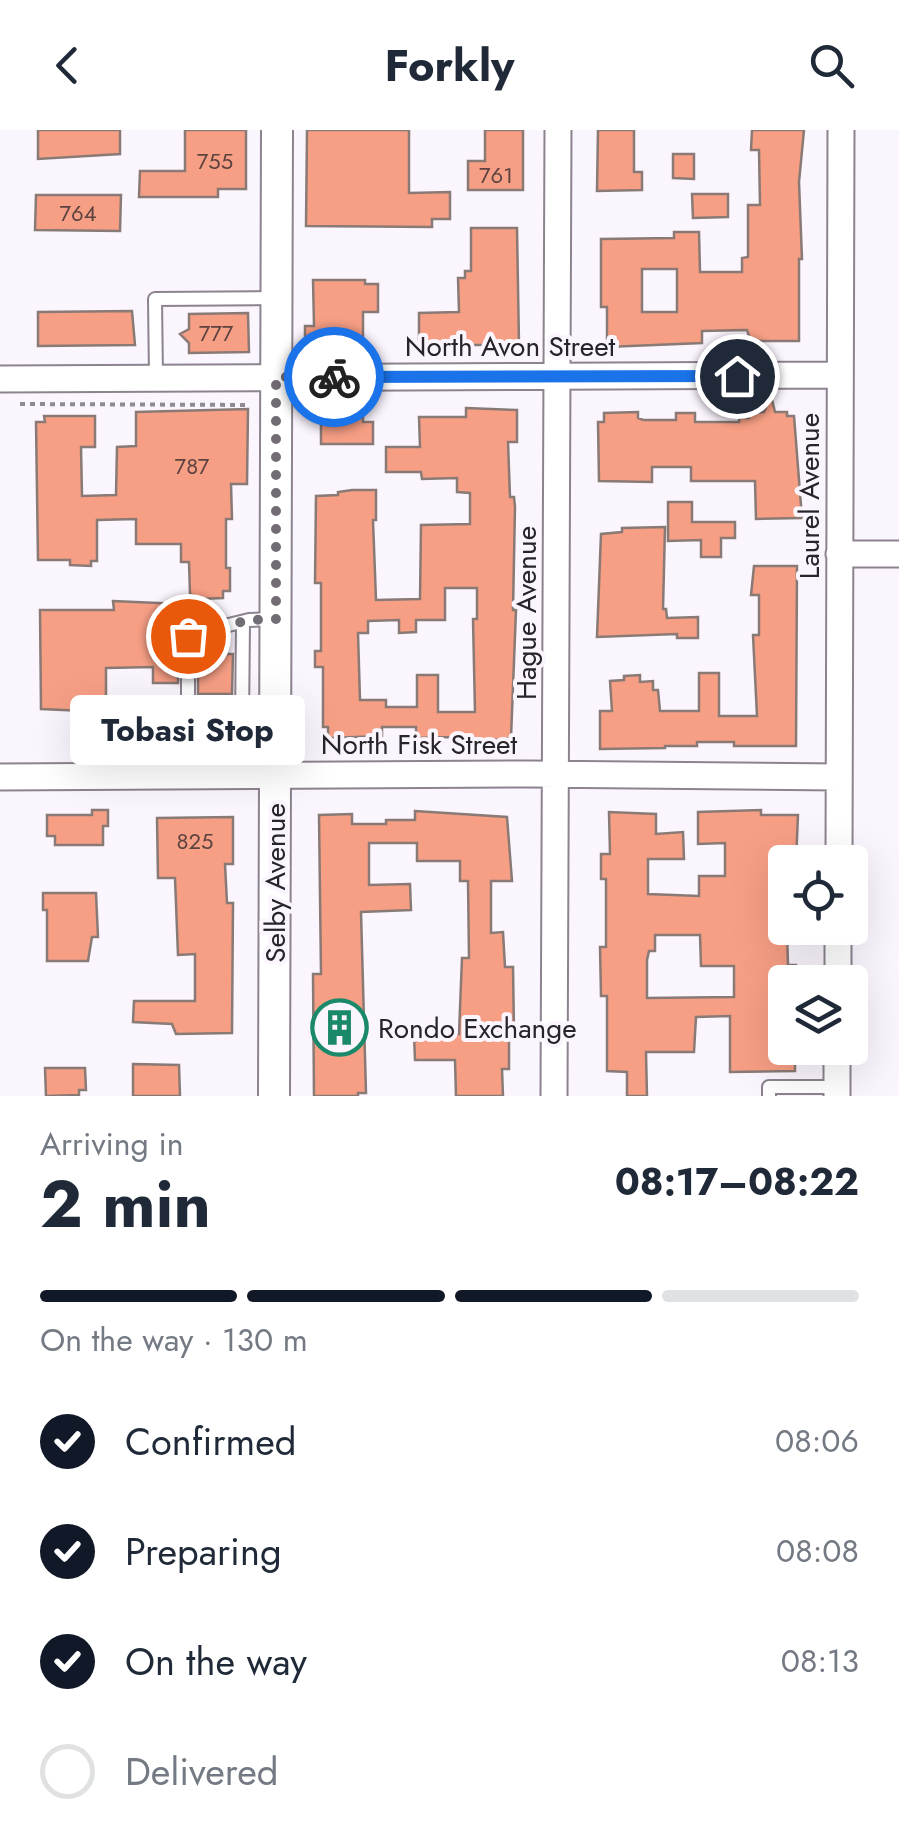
<!DOCTYPE html>
<meta charset="utf-8">
<style>
body{margin:0;font-family:Jost,sans-serif;background:#f2f2f3;color:#1f2937;height:100vh;display:flex;flex-direction:column;font-size:38px;white-space:nowrap}
*{box-sizing:border-box;margin:0}
p{font-size:32px;color:#747a83}
.icon{flex:none;width:55px;height:55px;fill:none;stroke:currentColor;stroke-width:2;stroke-linecap:round;stroke-linejoin:round}
.map{position:relative;height:966px;overflow:hidden}
.side{display:flex;flex-direction:column;background:#fff;flex:1}
.side>*{flex:none}
.controls{position:absolute;left:768px;top:715px;display:grid;gap:20px}
.controls a{display:grid;place-items:center;width:100px;height:100px;border-radius:10px;background:#fff;box-shadow:0 10px 40px #0002;font-size:50px}
.pin{position:absolute;display:grid;place-items:center;width:85px;height:85px;color:#fff;margin:-42px;border:5px solid #fff;border-radius:50%;box-shadow:0 2px 10px #0007}
.courier{position:absolute;display:grid;place-items:center;width:100px;height:100px;margin:-50px;border:8px solid #1a73e8;border-radius:50%;background:#fff;color:#222;box-shadow:0 2px 12px #0007}
.bubble{position:absolute;height:70px;border-radius:10px;background:#fff;box-shadow:0 10px 40px #0002;font-size:32px;font-weight:700;line-height:70px;text-align:center}
.head em{font-style:normal;font-weight:700}
.head div{display:flex;flex-direction:column-reverse}
.head{display:flex;align-items:center;justify-content:space-between;height:170px;padding:0 40px}
h1{font-size:65px;font-weight:700;line-height:75px}
.bar{display:grid;grid-template-columns:repeat(4,1fr);gap:15px 10px;align-content:center;height:120px;padding:0 40px}
.bar i{height:12px;border-radius:8px;background:#e0e1e3}
.bar .selected{background:#111827}
.bar p{grid-column:span 4}
ol{padding:0 40px;list-style:none}
li{display:flex;align-items:center;gap:30px;height:110px}
li p{margin-inline-start:auto}
li .icon{padding:10px;border-radius:50%;background:#111827;color:#fff;stroke-width:4}
li:last-child{color:#747a83}
li i{width:55px;height:55px;border:5px solid #e0e1e3;border-radius:50%}
header{display:flex;justify-content:space-between;align-items:center;height:130px;padding:0 40px;background:#fff;font-size:45px;font-weight:700}
.map>svg:first-child{display:block}
.building{fill:#f79f85;stroke:#8a7a75;stroke-width:2.5;fill-rule:evenodd}
.lines{fill:none;stroke-linecap:round;stroke-linejoin:round}
.service-casing{stroke:#8c838f;stroke-width:16}
.minor-casing{stroke:#8c838f;stroke-width:29}
.tertiary-casing{stroke:#8c838f;stroke-width:34}
.path{stroke:#908b92;stroke-width:4;stroke-dasharray:5 5;stroke-linecap:butt}
.service{stroke:#fff;stroke-width:12}
.minor{stroke:#fff;stroke-width:25}
.tertiary{stroke:#fff;stroke-width:30}
.done{stroke:#726d74;stroke-width:10;stroke-dasharray:0 18}
.route{stroke:#1a73e8;stroke-width:12}
.labels{text-anchor:middle;dominant-baseline:central;stroke-width:8;stroke-linejoin:round;paint-order:stroke}
.number-label{font-size:22px;fill:#5c4340}
.street-label{font-size:28px;fill:#282429;stroke:#fbf5fe}
.poi-label{font-size:28px;fill:#282429;stroke:#fbf5fe;text-anchor:start}
</style>
<header><svg class="icon" aria-label="back" viewBox="0 0 24 24"><path d="M15 5l-7 7 7 7"/></svg>Forkly<svg class="icon" aria-label="search" viewBox="0 0 24 24"><circle cx="10" cy="10" r="6"/><path d="M15 15l6 6"/></svg></header>
<div class="map">
<svg width="899" height="966" viewBox="0 0 899 966">
<rect width="100%" height="100%" fill="#fbf5fe"/>
<path class="building" d="M 38,0 L 120,0 L 120,24 L 38,29 Z
M 185,0 L 246,0 L 246,59 L 218,59 L 218,67 L 139,67 L 140,41 L 185,41 Z
M 307,0 L 409,0 L 409,63 L 450,62 L 450,89 L 432,89 L 432,97 L 306,96 Z
M 485,0 L 523,0 L 523,60 L 468,60 L 468,31 L 485,31 Z
M 598,0 L 634,0 L 634,42 L 642,42 L 642,60 L 597,61 Z
M 752,0 L 804,0 L 799,52 L 802,129 L 799,129 L 799,211 L 760,211 L 750,209 L 747,200 L 702,201 L 702,213 L 607,217 L 607,177 L 601,177 L 601,109 L 674,108 L 674,102 L 699,102 L 700,142 L 742,142 L 742,128 L 748,127 L 748,75 L 760,75 L 759,20 L 751,20 ZM 642,139 L 677,139 L 677,182 L 642,182 Z
M 673,24 L 694,24 L 694,49 L 673,48 Z
M 692,64 L 728,64 L 728,87 L 693,88 Z
M 36,65 L 121,65 L 120,101 L 35,100 Z
M 471,98 L 517,98 L 519,215 L 419,215 L 419,183 L 459,182 L 458,148 L 465,148 L 465,141 L 471,141 Z
M 313,150 L 365,150 L 365,154 L 378,154 L 378,182 L 363,182 L 363,220 L 305,220 L 305,196 L 314,196 Z
M 132,181 L 135,215 L 38,216 L 38,182 Z
M 248,183 L 249,222 L 189,223 L 189,213 L 180,204 L 189,199 L 189,184 Z
M 771,266 L 775,282 L 787,282 L 787,286 L 794,286 L 802,388 L 756,389 L 755,351 L 691,351 L 691,337 L 652,337 L 652,352 L 599,351 L 598,292 L 604,292 L 604,283 L 638,282 L 638,288 L 643,290 L 676,290 L 676,283 L 695,283 L 695,292 L 739,292 L 739,288 L 749,288 L 749,283 L 764,282 Z
M 466,278 L 517,280 L 517,312 L 508,312 L 510,367 L 514,367 L 515,377 L 513,480 L 516,480 L 511,608 L 471,613 L 471,609 L 455,607 L 416,608 L 416,597 L 382,597 L 382,606 L 328,608 L 328,597 L 323,597 L 323,537 L 315,537 L 315,521 L 321,521 L 321,453 L 315,453 L 316,366 L 338,365 L 338,362 L 352,360 L 376,360 L 376,390 L 373,390 L 376,470 L 420,469 L 421,395 L 470,394 L 470,363 L 457,362 L 457,348 L 422,349 L 421,342 L 386,342 L 386,317 L 420,317 L 419,287 L 466,287 ZM 445,458 L 477,458 L 477,489 L 473,489 L 475,582 L 438,582 L 438,545 L 417,545 L 417,577 L 386,577 L 386,570 L 360,570 L 358,503 L 368,503 L 368,491 L 399,490 L 399,503 L 416,502 L 416,490 L 445,490 Z
M 248,279 L 247,354 L 231,354 L 232,389 L 226,389 L 226,438 L 230,438 L 230,461 L 223,461 L 223,468 L 200,469 L 190,464 L 189,432 L 181,432 L 181,414 L 136,414 L 136,389 L 97,390 L 97,431 L 91,431 L 91,436 L 70,435 L 70,430 L 38,430 L 36,292 L 45,292 L 44,286 L 95,286 L 95,317 L 81,317 L 82,366 L 116,365 L 117,317 L 136,316 L 136,282 Z
M 334,285 L 363,285 L 363,292 L 373,292 L 373,314 L 321,314 L 321,288 L 334,288 Z
M 668,372 L 692,372 L 692,392 L 735,392 L 735,408 L 721,408 L 721,427 L 701,427 L 701,410 L 668,411 Z
M 665,397 L 663,479 L 666,479 L 667,488 L 698,487 L 698,508 L 677,508 L 677,504 L 597,507 L 601,404 L 622,402 L 622,398 Z
M 754,436 L 797,436 L 796,616 L 734,616 L 734,612 L 697,612 L 697,616 L 665,616 L 665,618 L 600,619 L 600,581 L 612,581 L 610,551 L 624,550 L 624,546 L 640,545 L 640,552 L 653,551 L 653,560 L 658,560 L 660,581 L 699,581 L 699,543 L 719,543 L 719,586 L 757,586 L 753,505 L 759,505 L 759,465 L 751,465 Z
M 113,471 L 180,474 L 178,553 L 153,553 L 153,537 L 106,538 L 106,582 L 41,579 L 40,480 L 114,480 Z
M 198,524 L 203,524 L 205,530 L 212,534 L 219,532 L 223,524 L 233,524 L 232,564 L 198,564 Z
M 112,573 L 133,573 L 133,615 L 113,616 Z
M 92,680 L 108,680 L 108,696 L 103,696 L 103,715 L 55,715 L 55,706 L 47,706 L 47,685 L 92,685 Z
M 761,680 L 761,685 L 798,685 L 796,732 L 785,732 L 788,835 L 796,835 L 796,852 L 785,852 L 785,918 L 795,918 L 795,941 L 730,942 L 730,886 L 696,887 L 694,922 L 646,922 L 647,966 L 627,966 L 627,942 L 607,941 L 607,866 L 601,866 L 600,817 L 606,817 L 606,749 L 601,749 L 601,724 L 610,724 L 609,682 L 656,684 L 656,704 L 683,702 L 684,729 L 648,729 L 648,764 L 699,766 L 699,746 L 725,746 L 725,713 L 698,714 L 698,682 ZM 655,805 L 700,805 L 701,836 L 734,836 L 734,867 L 647,868 L 647,830 L 649,821 L 655,821 Z
M 415,681 L 507,687 L 512,751 L 491,751 L 491,803 L 503,802 L 505,837 L 513,837 L 514,902 L 509,902 L 509,939 L 502,939 L 503,966 L 456,966 L 455,930 L 415,930 L 414,905 L 459,904 L 462,828 L 469,828 L 468,751 L 460,751 L 460,731 L 417,731 L 417,713 L 369,713 L 369,755 L 410,754 L 411,780 L 361,782 L 366,963 L 358,963 L 358,966 L 314,966 L 313,844 L 321,844 L 319,685 L 352,684 L 352,694 L 386,694 L 386,690 L 415,690 Z
M 233,687 L 233,734 L 225,734 L 227,773 L 233,773 L 232,903 L 176,904 L 172,894 L 133,892 L 134,871 L 195,871 L 195,824 L 178,825 L 175,748 L 158,748 L 157,688 Z
M 43,763 L 96,763 L 98,807 L 92,807 L 88,831 L 47,831 L 47,780 L 43,780 Z
M 133,934 L 179,935 L 180,966 L 133,966 Z
M 45,938 L 85,938 L 86,960 L 79,960 L 79,965 L 46,966 Z"/>
<g class="lines">
<defs>
<path id="service" d="M 156,247 L 155,169 L 274,168
M 213,499 L 213,524
M 158,578 L 218,578 L 217,645
M 188,578 L 188,505 L 249,490 L 273,489
M 218,591 L 273,592
M 242,592 L 243,492
M 769,966 L 769,957 L 837,957"/>
<path id="minor" d="M 0,249 L 840,245
M 839,424 L 899,424
M 0,647 L 530,644 L 839,647
M 839,732 L 841,0
M 838,852 L 838,798
M 554,966 L 558,0
M 837,966 L 837,918"/>
<path id="tertiary" d="M 274,966 L 277,0"/>
</defs>
<use href="#service" class="service-casing"/>
<use href="#minor" class="minor-casing"/>
<use href="#tertiary" class="tertiary-casing"/>
<path class="path" d="M 20,274 L 250,275"/>
<use href="#service" class="service"/>
<use href="#minor" class="minor"/>
<use href="#tertiary" class="tertiary"/>
</g>
<g class="lines">
<path class="done" d="M 188,506 L 249,490 L 276,489 L 276,247 L 334,247"/>
<path class="route" d="M 334,247 L 737,246"/>
</g>
<defs>
<symbol id="building-ring" viewBox="-11 -11 22 22"><circle r="9.5" fill="#fbf5fe" stroke="#198969" stroke-width="1.5"/><path d="M-4-6H4V6H1V3H-1V6H-4ZM-2.5-4.3h1.7v1.8h-1.7ZM.8-4.3h1.7v1.8H.8ZM-2.5-1h1.7V.8h-1.7ZM.8-1h1.7V.8H.8Z" fill="#198969"/></symbol>
</defs>
<g fill-rule="evenodd">
<use href="#building-ring" x="308" y="866" width="63" height="63"/>
</g>
<g class="labels">
<g class="number-label">
<text x="215" y="31">755</text>
<text x="496" y="45">761</text>
<text x="78" y="83">764</text>
<text x="216" y="203">777</text>
<text x="192" y="336">787</text>
<text x="195" y="711">825</text>
</g>
<g class="street-label">
<text x="510" y="216">North Avon Street</text>
<text transform="translate(809 366) rotate(-90)">Laurel Avenue</text>
<text transform="translate(526 483) rotate(-90)">Hague Avenue</text>
<text x="419" y="614">North Fisk Street</text>
<text transform="translate(275 753) rotate(-90)">Selby Avenue</text>
</g>
<g class="poi-label">
<text x="378" y="898">Rondo Exchange</text>
</g>
</g>
</svg>
<div class="controls">
<a><svg class="icon" aria-label="locate" viewBox="0 0 24 24"><circle cx="12" cy="12" r="6"/><path d="M12 2v4M12 18v4M2 12h4M18 12h4"/></svg></a>
<a><svg class="icon" aria-label="layers" viewBox="0 0 24 24"><path d="M12 4l9 5-9 5-9-5zM3 14l9 5 9-5"/></svg></a>
</div>
<div class="pin" style="left:188px;top:506px;background:#ea580c"><svg class="icon" aria-label="bag" viewBox="0 0 24 24"><path d="M5 8h14l-1 12H6zM9 8a3 3 0 0 1 6 0"/></svg></div>
<div class="pin" style="left:737px;top:246px;background:#1f2937"><svg class="icon" aria-label="home" viewBox="0 0 24 24"><path d="M3 11l9-7 9 7M6 9v11h12V9"/></svg></div>
<div class="courier" style="left:334px;top:247px"><svg class="icon" aria-label="bike" viewBox="0 0 24 24"><circle cx="6" cy="16" r="4"/><circle cx="18" cy="16" r="4"/><path d="M6 16l4-8h5l3 8M10 8l3 8H6M13 5h3"/></svg></div>
<div class="bubble" style="left:70px;top:565px;width:235px">Tobasi Stop</div>
</div>
<section class="side">
<div class="head"><div><h1>2 min</h1><p>Arriving in</p></div><em>08:17–08:22</em></div>
<div class="bar"><i class="selected"></i><i class="selected"></i><i class="selected"></i><i></i><p>On the way · 130 m</p></div>
<ol>
<li><svg class="icon" aria-label="check" viewBox="0 0 24 24"><path d="M5 12l5 5 9-10"/></svg>Confirmed<p>08:06</p></li>
<li><svg class="icon" aria-label="check" viewBox="0 0 24 24"><path d="M5 12l5 5 9-10"/></svg>Preparing<p>08:08</p></li>
<li><svg class="icon" aria-label="check" viewBox="0 0 24 24"><path d="M5 12l5 5 9-10"/></svg>On the way<p>08:13</p></li>
<li><i></i>Delivered</li>
</ol>
</section>
